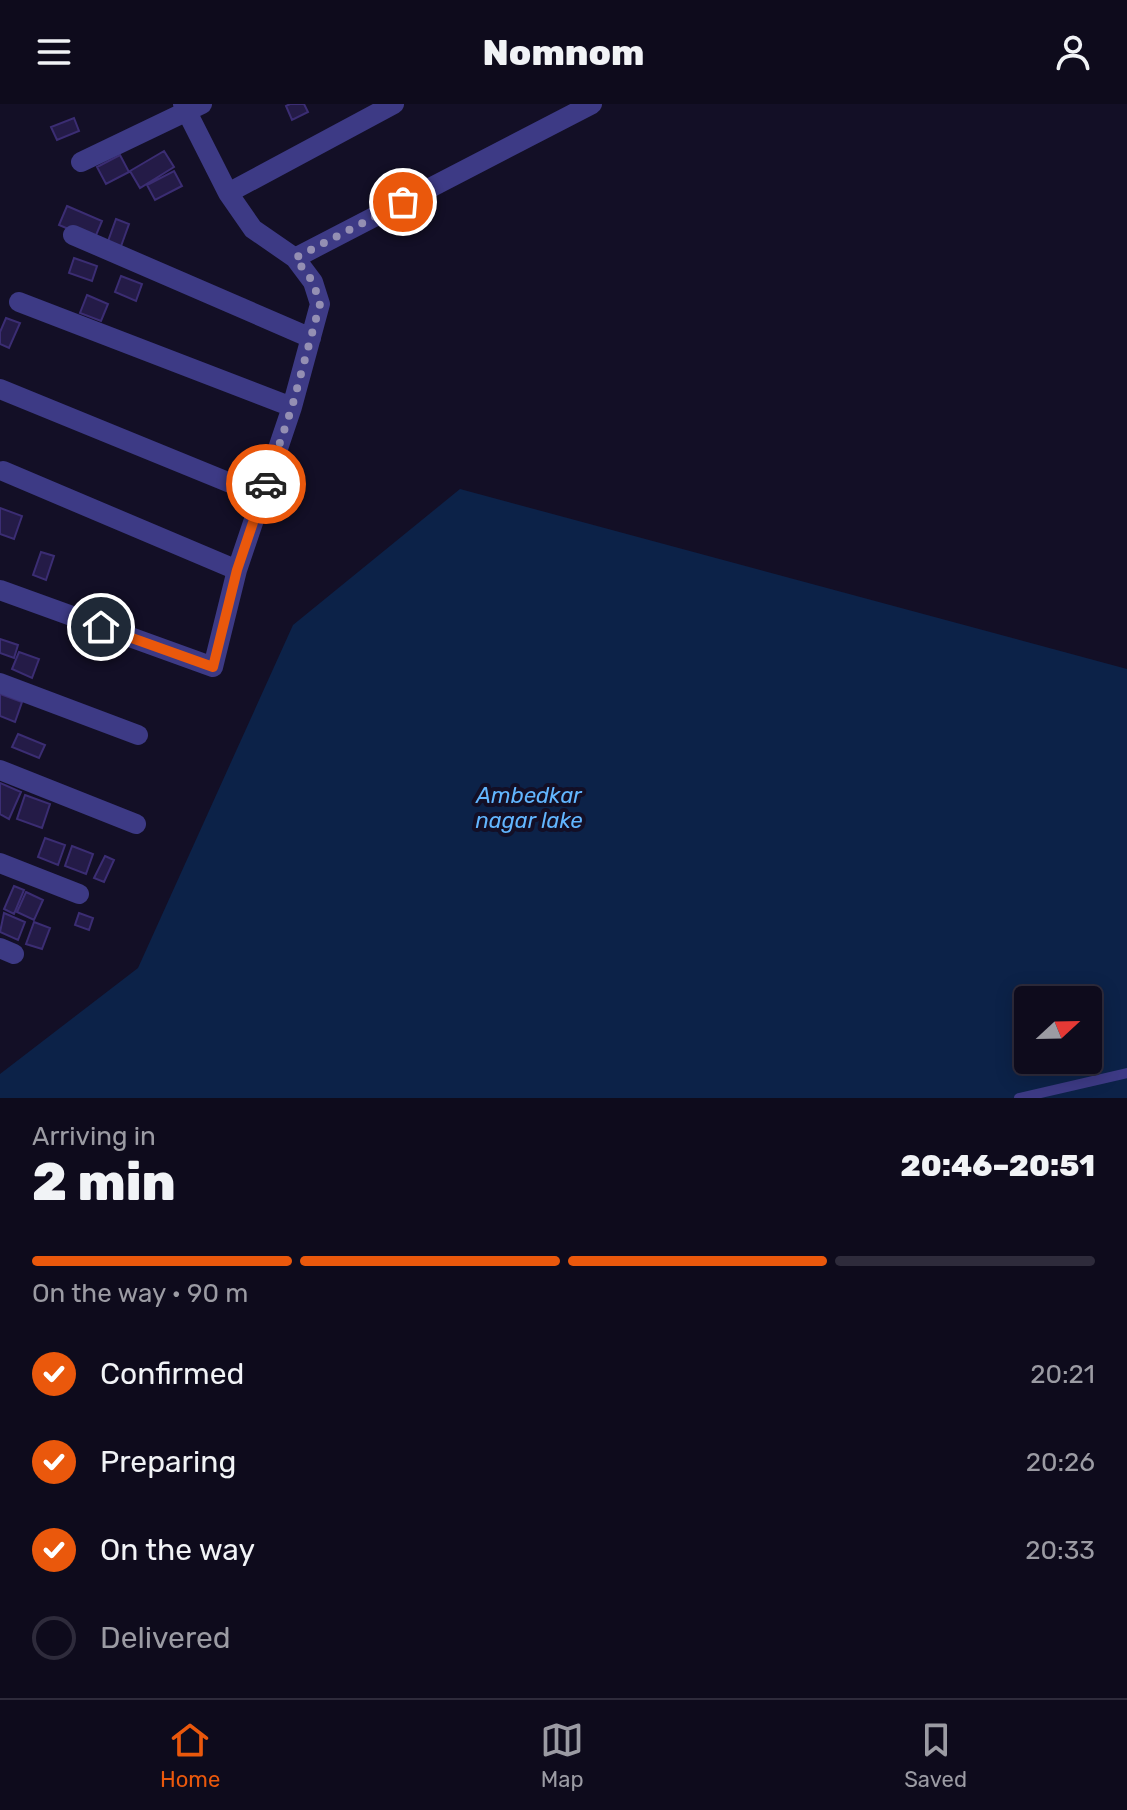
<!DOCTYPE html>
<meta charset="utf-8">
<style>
body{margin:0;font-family:Rubik,sans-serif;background:#1c1929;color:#f1f3f6;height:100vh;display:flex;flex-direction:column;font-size:30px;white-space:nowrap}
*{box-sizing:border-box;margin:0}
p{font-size:26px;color:#9b9ba3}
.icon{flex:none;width:44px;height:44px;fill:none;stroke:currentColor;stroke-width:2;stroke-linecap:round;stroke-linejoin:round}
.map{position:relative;height:994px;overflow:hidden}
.sheet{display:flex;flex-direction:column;background:#0e0b1c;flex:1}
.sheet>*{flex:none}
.needle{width:52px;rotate:68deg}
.controls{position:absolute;left:1014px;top:882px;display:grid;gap:16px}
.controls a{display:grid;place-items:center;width:88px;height:88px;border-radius:8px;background:#0e0b1c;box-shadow:0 4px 20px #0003,0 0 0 2px #2e2b3b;font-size:40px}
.pin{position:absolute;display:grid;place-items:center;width:68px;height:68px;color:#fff;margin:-34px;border:4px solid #fff;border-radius:50%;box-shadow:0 2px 8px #0007}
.courier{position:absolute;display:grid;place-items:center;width:80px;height:80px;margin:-40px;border:6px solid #ea580c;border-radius:50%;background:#fff;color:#222;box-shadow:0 2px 10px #0007}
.summary em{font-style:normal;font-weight:800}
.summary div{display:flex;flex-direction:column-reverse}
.summary{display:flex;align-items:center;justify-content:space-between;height:136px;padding:0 32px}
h1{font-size:52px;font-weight:800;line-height:60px}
.bar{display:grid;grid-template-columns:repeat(4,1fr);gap:12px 8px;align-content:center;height:96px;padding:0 32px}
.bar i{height:10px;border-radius:6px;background:#2e2b3b}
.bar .selected{background:#ea580c}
.bar p{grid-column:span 4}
ol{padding:0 32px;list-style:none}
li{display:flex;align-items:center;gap:24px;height:88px}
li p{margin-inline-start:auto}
li .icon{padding:8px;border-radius:50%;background:#ea580c;color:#fff;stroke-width:4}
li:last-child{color:#9b9ba3}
li i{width:44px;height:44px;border:4px solid #2e2b3b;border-radius:50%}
header{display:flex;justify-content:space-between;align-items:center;height:104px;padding:0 32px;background:#0e0b1c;font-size:36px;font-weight:800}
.menu{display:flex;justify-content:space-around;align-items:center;height:112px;border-top:2px solid #2e2b3b;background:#0e0b1c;font-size:22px;color:#9b9ba3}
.menu a{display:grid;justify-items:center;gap:4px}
.menu .selected{color:#ea580c}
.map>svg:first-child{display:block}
.water{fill:#0c2248;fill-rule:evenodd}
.building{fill:#241b47;stroke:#3b2d73;stroke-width:2}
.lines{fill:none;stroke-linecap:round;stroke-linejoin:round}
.lane{stroke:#3d3a85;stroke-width:10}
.street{stroke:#3d3a85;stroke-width:20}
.done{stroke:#948fb3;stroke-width:8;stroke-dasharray:0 14.4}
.route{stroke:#ea580c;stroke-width:10}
.labels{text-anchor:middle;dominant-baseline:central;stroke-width:8;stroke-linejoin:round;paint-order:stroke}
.water-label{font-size:22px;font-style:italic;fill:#62b6ff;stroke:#130f26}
</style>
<header><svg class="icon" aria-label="menu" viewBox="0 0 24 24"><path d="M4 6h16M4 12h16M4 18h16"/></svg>Nomnom<svg class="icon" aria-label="person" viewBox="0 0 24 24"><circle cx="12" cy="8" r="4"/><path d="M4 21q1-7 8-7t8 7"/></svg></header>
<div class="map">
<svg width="1127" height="994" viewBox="0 0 1127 994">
<rect width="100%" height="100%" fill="#130f26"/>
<path class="water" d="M 460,385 L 1127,565 L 1127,994 L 0,994 L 0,970 L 138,864 L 293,521 ZM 1028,896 L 1088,896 L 1088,956 L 1028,956 Z"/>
<path class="building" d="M 290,0 L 304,0 L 308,8 L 292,16 L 286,2 Z
M 74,14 L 79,27 L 57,36 L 51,23 Z
M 164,47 L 174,63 L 140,84 L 130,67 Z
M 120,51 L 129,68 L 106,80 L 97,63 Z
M 174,67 L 182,82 L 155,96 L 147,81 Z
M 67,102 L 102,117 L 94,136 L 59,121 Z
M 116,115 L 129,120 L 120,145 L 107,140 Z
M 74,154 L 97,162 L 92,177 L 69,169 Z
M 121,172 L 142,180 L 136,197 L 115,188 Z
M 87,191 L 108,200 L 101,217 L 80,209 Z
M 6,214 L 20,219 L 9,244 L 0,240 L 0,228 Z
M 0,404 L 22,412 L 14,435 L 0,430 Z
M 41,448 L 54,452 L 46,476 L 33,471 Z
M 0,535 L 18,541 L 14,554 L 0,549 Z
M 19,548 L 39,555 L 32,574 L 12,565 Z
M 0,590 L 22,598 L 15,618 L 0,612 Z
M 18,630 L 45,641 L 39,654 L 12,643 Z
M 0,679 L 21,688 L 9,715 L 0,710 Z
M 25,691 L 50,700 L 42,724 L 17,715 Z
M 45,734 L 65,741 L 58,761 L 38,753 Z
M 72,742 L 93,750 L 86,770 L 65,762 Z
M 105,752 L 114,756 L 104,778 L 94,774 Z
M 14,782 L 24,786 L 14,810 L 4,805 Z
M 26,788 L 43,796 L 34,816 L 17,808 Z
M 4,809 L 25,818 L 18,836 L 0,828 Z
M 79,809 L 93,814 L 89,826 L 75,821 Z
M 34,818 L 50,824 L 42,845 L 26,840 Z"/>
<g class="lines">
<path class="lane" d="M 1019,994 L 1127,969"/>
<path class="street" d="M 81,58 L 202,0
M 228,89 L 394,0
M 73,131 L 311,234
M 295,154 L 592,0
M 19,198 L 292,303
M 0,285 L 262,392
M 3,367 L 237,466
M 0,486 L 213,563 L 237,466 L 292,303 L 320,200 L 313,178 L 295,154 L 253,125 L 228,89 L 183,0
M 0,579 L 138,631
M 0,666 L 136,720
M 0,759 L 79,790
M 0,844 L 14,850"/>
</g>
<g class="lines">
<path class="done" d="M 266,380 L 292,303 L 320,200 L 313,178 L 295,154 L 403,98"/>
<path class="route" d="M 101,523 L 213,563 L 237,466 L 266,380"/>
</g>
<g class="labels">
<g class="water-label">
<text x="529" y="691">Ambedkar<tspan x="529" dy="25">nagar lake</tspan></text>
</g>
</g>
</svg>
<div class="controls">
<a><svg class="needle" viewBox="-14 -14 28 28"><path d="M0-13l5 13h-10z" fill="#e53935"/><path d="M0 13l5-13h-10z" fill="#9b9ba3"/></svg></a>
</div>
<div class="pin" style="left:403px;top:98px;background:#ea580c"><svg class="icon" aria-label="bag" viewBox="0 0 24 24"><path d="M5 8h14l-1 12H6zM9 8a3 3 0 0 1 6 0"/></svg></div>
<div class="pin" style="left:101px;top:523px;background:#1f2937"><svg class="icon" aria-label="home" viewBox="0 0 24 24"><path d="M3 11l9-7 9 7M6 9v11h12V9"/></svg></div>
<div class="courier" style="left:266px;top:380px"><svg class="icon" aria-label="car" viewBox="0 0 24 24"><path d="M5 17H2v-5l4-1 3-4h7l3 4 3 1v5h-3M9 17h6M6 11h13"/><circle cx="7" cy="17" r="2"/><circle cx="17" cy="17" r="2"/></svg></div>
</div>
<section class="sheet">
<div class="summary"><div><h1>2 min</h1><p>Arriving in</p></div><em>20:46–20:51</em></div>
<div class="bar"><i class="selected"></i><i class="selected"></i><i class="selected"></i><i></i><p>On the way · 90 m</p></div>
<ol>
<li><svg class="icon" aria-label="check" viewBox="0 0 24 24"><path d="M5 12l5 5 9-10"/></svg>Confirmed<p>20:21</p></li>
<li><svg class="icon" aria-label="check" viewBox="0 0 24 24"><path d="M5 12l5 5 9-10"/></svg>Preparing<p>20:26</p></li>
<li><svg class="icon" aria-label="check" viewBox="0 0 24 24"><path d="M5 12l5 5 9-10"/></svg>On the way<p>20:33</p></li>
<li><i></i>Delivered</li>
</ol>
</section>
<nav class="menu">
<a class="selected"><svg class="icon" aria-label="home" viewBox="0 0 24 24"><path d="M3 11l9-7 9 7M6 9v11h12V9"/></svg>Home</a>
<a><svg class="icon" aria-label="map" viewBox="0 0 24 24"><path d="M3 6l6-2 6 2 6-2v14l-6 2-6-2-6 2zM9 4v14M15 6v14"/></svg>Map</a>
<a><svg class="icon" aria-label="saved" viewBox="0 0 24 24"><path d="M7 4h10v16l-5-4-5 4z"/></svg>Saved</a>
</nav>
